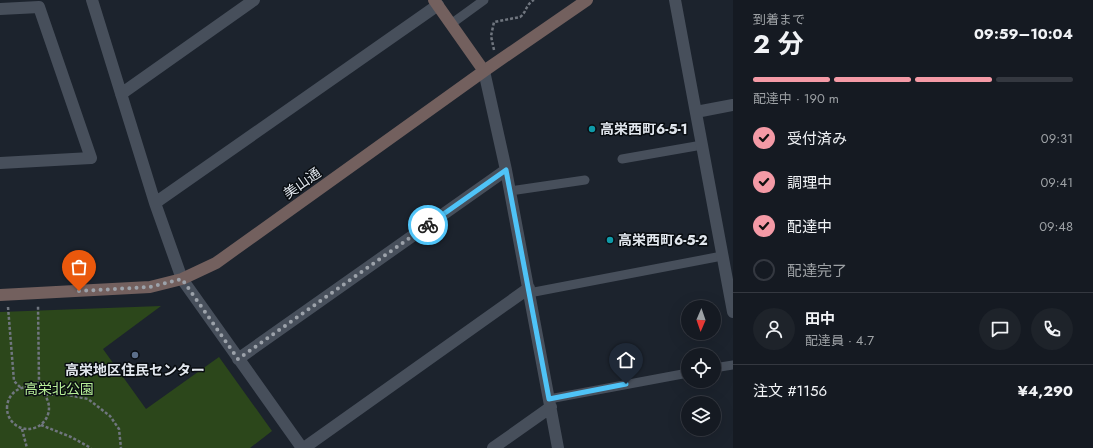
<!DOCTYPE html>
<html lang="ja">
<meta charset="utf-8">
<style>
body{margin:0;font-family:Jost,"Noto Sans JP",sans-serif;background:#1e232a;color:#f1f3f6;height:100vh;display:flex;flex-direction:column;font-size:15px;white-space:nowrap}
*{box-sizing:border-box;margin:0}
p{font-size:13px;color:#9da1a5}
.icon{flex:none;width:22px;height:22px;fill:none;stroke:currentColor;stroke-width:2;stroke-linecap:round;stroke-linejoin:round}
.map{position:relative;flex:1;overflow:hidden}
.sheet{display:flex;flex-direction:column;background:#151a22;width:360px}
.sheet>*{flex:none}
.needle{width:26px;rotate:182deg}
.tools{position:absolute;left:681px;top:300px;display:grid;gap:8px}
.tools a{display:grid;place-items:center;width:40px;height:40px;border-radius:50%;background:#151a22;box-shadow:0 4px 16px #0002,0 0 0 1px #343840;font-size:20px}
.pin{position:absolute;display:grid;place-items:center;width:34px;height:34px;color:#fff;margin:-41px -17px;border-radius:50% 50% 50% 0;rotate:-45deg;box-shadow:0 0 4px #0007}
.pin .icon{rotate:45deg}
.courier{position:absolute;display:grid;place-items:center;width:40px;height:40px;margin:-20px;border:3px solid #4fc3f7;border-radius:50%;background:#fff;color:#222;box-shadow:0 1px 5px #0007}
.head em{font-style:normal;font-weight:700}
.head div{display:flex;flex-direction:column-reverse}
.head{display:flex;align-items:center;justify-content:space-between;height:68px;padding:0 20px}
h1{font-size:26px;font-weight:700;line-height:30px}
.bar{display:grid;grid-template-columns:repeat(4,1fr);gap:6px 4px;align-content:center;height:48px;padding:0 20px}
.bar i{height:5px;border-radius:3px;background:#343840}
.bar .on{background:#f49aa6}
.bar p{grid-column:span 4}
.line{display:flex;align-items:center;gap:10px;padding:0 20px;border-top:1px solid #343840}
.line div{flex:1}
.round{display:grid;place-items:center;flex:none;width:42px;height:42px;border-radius:21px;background:#1e232a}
ol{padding:0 20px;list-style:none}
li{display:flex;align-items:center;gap:12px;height:44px}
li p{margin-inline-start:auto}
li .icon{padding:4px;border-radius:50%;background:#f49aa6;color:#111;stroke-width:4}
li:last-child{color:#9da1a5}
li i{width:22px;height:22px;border:2px solid #343840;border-radius:50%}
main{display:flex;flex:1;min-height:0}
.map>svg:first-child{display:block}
.green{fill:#2c471b}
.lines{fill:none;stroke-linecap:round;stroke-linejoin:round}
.path{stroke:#70767f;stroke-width:2.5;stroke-dasharray:3 2;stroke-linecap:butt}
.lane{stroke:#474f5b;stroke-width:9}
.street{stroke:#474f5b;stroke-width:12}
.secondary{stroke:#73605e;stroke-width:12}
.done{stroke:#9ca2aa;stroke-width:4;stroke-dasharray:0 7.2}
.route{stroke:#4fc3f7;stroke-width:5}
.culture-dot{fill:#0f9aa8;stroke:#090d11;stroke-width:1.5}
.service-dot{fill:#5c6f8a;stroke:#090d11;stroke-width:1.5}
.labels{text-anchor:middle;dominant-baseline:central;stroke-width:3;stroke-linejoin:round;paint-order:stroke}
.poi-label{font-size:14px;font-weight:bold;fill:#e1e6ed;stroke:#090d11;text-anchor:start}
.street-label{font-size:14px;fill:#e1e6ed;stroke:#090d11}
.park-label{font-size:14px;fill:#b7ee98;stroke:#090d11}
</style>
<main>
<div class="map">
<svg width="733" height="448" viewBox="0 0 733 448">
<rect width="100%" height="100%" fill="#1c232d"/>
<path class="green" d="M 161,306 L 103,349 L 146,409 L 219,357 L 272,431 L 250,448 L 0,448 L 0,312 Z"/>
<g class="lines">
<path class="path" d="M 494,50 L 491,36 L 494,22 L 520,17 C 527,12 525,5 534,0
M 8,307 L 14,381 L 21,388
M7 408a21 21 0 1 1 42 0a21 21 0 1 1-42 0Z
M 34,388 L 39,382 L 38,305
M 45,395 L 63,394 L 88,399 L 110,416 L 119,429 L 121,448
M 41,425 L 71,437 L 91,448
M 22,429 L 27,448"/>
<path class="lane" d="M 451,24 L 484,0
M 622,159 L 702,145
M 510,191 L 585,180
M 529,293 L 722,256
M 714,368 L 733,365
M 549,399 L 688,373"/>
<path class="street" d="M 92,0 L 155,203 L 182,279 L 302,448
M 675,0 L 733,312
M 0,9 L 39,7 L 91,158 L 0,163
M 484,71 L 506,170 L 558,448
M 121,94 L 254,0
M 696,112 L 733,105
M 155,203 L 438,5
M 238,359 L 506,170
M 304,448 L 529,288
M 493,448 L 551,407"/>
<path class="secondary" d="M 434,0 L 484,71
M 0,295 L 150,287 L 182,279 L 216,263 L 484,71 L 587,0"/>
</g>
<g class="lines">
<path class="done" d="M 79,291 L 150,287 L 182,279 L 238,359 L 428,225"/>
<path class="route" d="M 428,225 L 506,170 L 549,399 L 626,384"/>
</g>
<g class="culture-dot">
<circle cx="592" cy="129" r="4"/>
<circle cx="610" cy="240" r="4"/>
</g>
<circle class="service-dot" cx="135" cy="355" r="4"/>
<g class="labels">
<g class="poi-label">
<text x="600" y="129">高栄西町6-5-1</text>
<text x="618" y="240">高栄西町6-5-2</text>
<text x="135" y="370" text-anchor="middle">高栄地区住民センター</text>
</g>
<g class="street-label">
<text transform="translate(302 183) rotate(-35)">美山通</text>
</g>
<g class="park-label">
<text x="59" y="389">高栄北公園</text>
</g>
</g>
</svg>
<div class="tools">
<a><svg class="needle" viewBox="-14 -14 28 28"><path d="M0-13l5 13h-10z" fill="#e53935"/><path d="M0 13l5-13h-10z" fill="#9da1a5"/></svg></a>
<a><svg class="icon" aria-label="locate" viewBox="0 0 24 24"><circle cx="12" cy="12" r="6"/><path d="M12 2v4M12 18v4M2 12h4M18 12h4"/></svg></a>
<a><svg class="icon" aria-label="layers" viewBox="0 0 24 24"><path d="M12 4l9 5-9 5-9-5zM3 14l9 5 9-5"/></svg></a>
</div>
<div class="pin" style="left:79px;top:291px;background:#ea580c"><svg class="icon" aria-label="bag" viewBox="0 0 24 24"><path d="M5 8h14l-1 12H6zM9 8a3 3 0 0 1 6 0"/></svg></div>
<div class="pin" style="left:626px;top:384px;background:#1f2937"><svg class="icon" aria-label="home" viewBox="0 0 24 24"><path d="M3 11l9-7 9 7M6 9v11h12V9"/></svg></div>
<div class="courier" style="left:428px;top:225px"><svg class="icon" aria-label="bike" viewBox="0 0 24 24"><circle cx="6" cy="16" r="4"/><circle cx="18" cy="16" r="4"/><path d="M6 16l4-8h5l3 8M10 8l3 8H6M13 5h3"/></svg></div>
</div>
<section class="sheet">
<div class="head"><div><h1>2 分</h1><p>到着まで</p></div><em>09:59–10:04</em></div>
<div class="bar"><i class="on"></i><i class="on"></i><i class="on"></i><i></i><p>配達中 · 190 m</p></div>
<ol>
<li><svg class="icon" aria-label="check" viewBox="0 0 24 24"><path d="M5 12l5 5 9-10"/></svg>受付済み<p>09:31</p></li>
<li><svg class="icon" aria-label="check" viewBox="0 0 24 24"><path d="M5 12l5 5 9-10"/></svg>調理中<p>09:41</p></li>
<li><svg class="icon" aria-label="check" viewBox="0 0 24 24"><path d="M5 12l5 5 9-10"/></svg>配達中<p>09:48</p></li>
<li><i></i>配達完了</li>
</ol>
<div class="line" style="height:72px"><a class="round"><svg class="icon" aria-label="person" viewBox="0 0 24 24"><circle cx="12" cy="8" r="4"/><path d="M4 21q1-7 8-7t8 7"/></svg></a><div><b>田中</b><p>配達員 · 4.7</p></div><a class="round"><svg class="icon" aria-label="chat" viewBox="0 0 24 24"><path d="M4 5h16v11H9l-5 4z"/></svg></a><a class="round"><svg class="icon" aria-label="phone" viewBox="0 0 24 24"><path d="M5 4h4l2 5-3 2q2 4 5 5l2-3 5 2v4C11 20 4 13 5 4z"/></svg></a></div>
<div class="line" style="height:52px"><div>注文 #1156</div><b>¥4,290</b></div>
</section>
</main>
